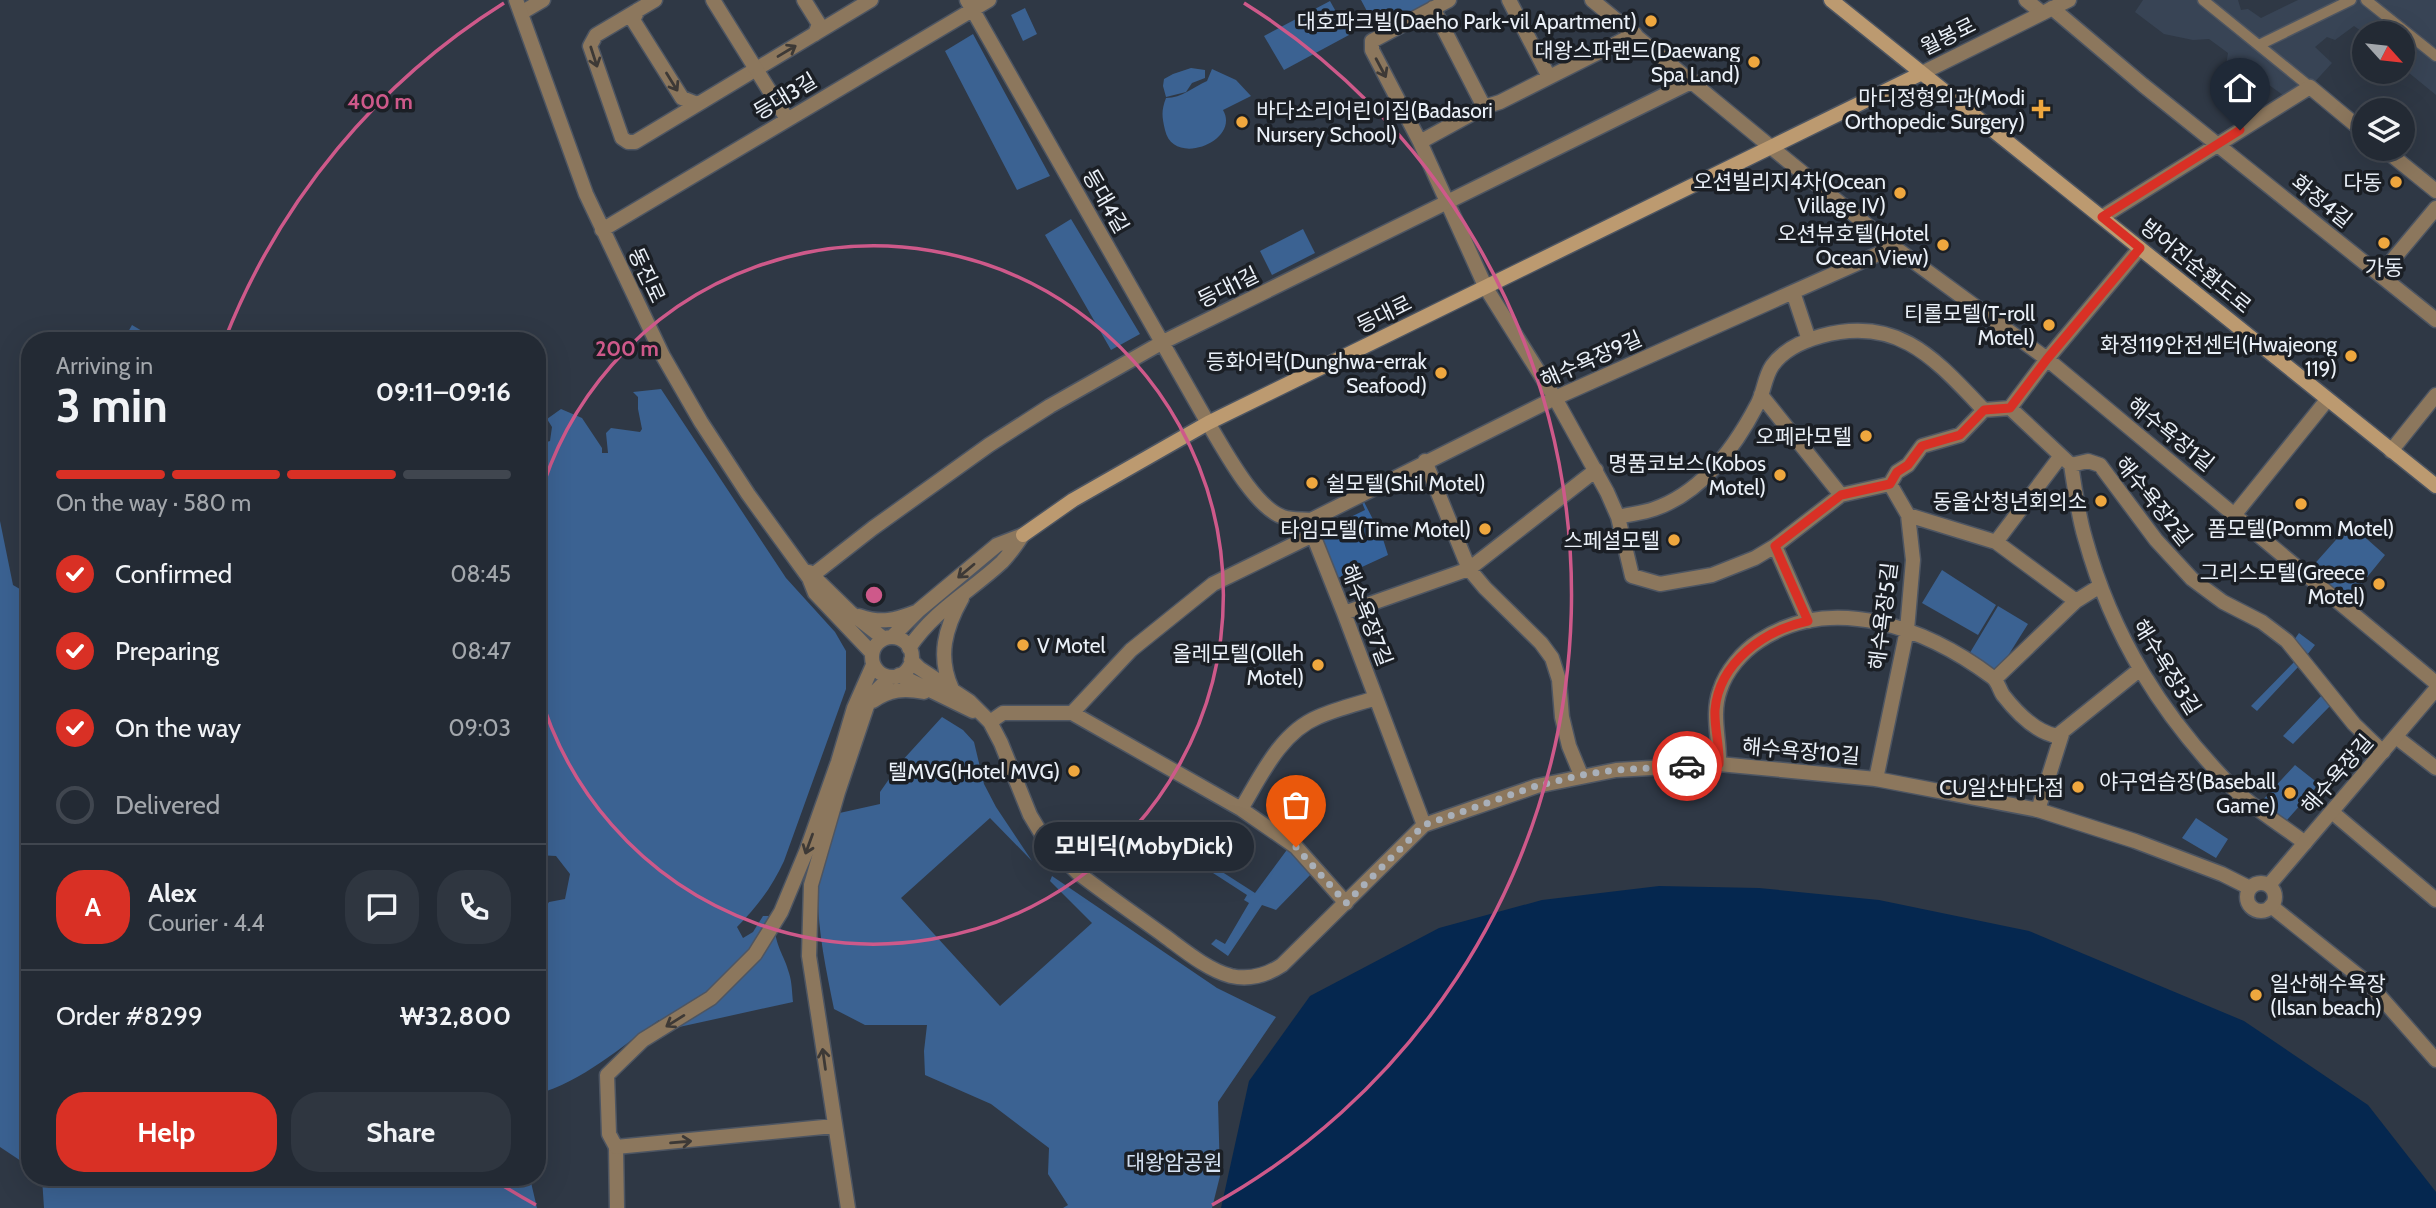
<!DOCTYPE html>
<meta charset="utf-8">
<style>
body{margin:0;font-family:Cabin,"Noto Sans KR",sans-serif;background:#2f3640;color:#f1f3f6;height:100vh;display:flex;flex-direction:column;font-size:26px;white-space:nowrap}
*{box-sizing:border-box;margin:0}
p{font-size:23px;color:#a3a7ac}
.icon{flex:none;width:38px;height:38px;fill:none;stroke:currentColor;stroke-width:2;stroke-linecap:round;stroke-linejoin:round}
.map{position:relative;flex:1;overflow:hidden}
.side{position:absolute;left:21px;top:332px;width:525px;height:854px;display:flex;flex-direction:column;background:#232a34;border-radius:28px;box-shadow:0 7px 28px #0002,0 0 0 2px #40464f}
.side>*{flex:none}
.needle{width:46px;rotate:117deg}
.buttons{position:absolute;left:2352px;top:21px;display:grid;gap:14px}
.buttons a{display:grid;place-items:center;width:63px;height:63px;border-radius:50%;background:#232a34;box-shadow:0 7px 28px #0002,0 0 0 2px #40464f;font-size:35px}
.pin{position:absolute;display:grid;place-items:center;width:60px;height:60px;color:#fff;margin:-72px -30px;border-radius:50% 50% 50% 0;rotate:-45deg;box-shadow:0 0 7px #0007}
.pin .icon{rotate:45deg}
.courier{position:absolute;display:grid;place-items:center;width:70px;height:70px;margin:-35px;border:5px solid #d93025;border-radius:50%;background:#fff;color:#222;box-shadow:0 2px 9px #0007}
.bubble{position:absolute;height:49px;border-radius:24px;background:#232a34;box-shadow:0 7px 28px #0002,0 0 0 2px #40464f;font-size:23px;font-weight:700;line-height:49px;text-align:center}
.head em{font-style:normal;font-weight:700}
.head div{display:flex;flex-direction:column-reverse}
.head{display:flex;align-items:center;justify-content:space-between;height:119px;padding:0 35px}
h1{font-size:46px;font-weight:700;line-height:52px}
.bar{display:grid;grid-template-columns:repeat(4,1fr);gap:10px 7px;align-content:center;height:84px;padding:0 35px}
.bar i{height:9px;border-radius:5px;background:#40464f}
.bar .current{background:#d93025}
.bar p{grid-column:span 4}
.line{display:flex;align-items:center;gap:18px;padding:0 35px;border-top:2px solid #40464f}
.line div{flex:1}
.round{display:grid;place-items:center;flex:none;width:74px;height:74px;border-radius:28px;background:#2f3640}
ol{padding:0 35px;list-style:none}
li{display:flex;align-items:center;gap:21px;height:77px}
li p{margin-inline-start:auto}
li .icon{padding:7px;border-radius:50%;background:#d93025;color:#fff;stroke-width:4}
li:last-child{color:#a3a7ac}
li i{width:38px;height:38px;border:4px solid #40464f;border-radius:50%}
.button{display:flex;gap:14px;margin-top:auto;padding:14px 35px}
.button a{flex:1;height:80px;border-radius:28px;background:#d93025;color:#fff;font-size:28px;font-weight:700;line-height:80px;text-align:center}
.button a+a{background:#2f3640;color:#f1f3f6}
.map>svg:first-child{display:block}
.built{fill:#384455}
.green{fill:#3b6292}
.forest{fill:#35629a;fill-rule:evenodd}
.water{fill:#05274f}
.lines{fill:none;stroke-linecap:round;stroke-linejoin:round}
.pedestrian-casing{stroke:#4d5562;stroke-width:13}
.minor-casing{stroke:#4d5562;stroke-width:17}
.tertiary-casing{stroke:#4d5562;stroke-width:17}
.secondary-casing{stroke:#4d5562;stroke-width:17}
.pedestrian{stroke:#8c775d;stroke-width:10}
.minor{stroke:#8c775d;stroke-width:14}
.tertiary{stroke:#8c775d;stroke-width:14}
.secondary{stroke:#bc9a70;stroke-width:14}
.oneway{stroke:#3d3936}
.done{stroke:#a9b0b9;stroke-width:7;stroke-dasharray:0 12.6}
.route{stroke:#d93025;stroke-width:9}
.ring{fill:none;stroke:#ce598a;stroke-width:3.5}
.poi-dot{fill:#efa73e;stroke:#1b1f25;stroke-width:2.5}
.labels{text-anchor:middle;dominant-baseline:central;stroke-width:7;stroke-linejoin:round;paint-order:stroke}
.poi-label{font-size:21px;fill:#eaf0f8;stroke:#1b1f25;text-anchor:end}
.street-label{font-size:21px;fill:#eaf0f8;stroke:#1b1f25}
.park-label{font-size:21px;fill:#d4e1f2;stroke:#1b1f25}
.centre{fill:#ce598a;stroke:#1b1f25;stroke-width:3.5}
.ring-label{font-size:21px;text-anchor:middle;font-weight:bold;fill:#ce598a;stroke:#1b1f25;stroke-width:7;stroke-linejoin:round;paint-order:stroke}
</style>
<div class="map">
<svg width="2436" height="1208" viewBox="0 0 2436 1208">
<rect width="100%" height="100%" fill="#2f3845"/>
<path class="built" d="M 2143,0 L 2238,0 L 2241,10 L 2248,9 L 2261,18 L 2298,0 L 2436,0 L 2436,95 L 2403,68 L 2403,33 L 2364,33 L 2354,26 L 2335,40 L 2327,37 L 2315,47 L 2332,63 L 2310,87 L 2287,98 L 2251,72 L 2243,80 L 2224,78 L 2228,53 L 2209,39 L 2193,40 L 2164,34 L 2135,12 Z"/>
<path class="green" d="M 1361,0 L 1436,0 L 1377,30 Z
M 1330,1 L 1349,35 L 1284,70 L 1264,36 Z
M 1025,8 L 1037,34 L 1023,41 L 1011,15 Z
M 973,34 L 1050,176 L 1017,190 L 945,51 Z
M 1191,68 L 1205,70 L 1205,78 L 1192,83 L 1186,92 L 1166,97 L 1163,86 L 1164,79 L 1173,74 Z
M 1212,69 L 1236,80 L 1251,96 L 1223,110 C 1241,141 1173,168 1165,130 C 1162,117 1161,111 1166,98 C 1182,98 1193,87 1207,81 Z
M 1071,219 L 1140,334 L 1111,350 L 1045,235 Z
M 1303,229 L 1315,253 L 1272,275 L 1260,251 Z
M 132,325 L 159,341 L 123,341 Z
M 661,389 L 786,578 L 835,632 L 846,651 L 846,689 L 784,861 C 772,887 757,907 737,927 L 743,938 L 753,932 L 763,916 L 768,916 L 775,923 C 774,945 784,954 789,973 C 792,982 792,993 793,1002 L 670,1029 L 659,1020 C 622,1046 582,1082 537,1094 L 537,914 L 541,914 L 549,902 L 565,899 L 570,874 L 556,856 L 537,855 L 537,445 L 550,441 L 552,427 L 547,419 L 561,409 L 582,418 L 602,448 L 602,453 L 608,453 L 606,433 L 611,428 L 640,432 L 642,429 L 638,409 L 638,397 L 633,392 Z
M 0,521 L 13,585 L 30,595 L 30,1167 L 0,1147 Z
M 2350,524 L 2385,555 L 2347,602 L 2310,569 Z
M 1942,570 L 1996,605 L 1978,635 L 1922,603 Z
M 1998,606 L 2028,624 L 1999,670 L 1995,671 L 1968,656 Z
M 2299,633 L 2315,645 L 2307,655 L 2294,640 Z
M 2297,659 L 2300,665 L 2257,711 L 2251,706 Z
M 2323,694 L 2330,706 L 2293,744 L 2283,736 Z
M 942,717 L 963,730 L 974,742 L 984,784 L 996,807 L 1032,861 L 990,818 L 901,898 L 1000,1006 L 1092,923 L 1050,881 L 1052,876 L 1217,988 L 1276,1017 L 1218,1102 L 1220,1176 L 1212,1208 L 1063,1208 L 1068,1205 L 1048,1174 L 1049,1148 L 991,1104 L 925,1075 L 924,1051 L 927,1025 L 865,1025 L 834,1009 C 824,959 812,906 821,856 C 824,842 830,827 835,814 L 880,804 L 880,792 L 901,762 Z
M 2295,765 L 2319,784 L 2287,820 L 2261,802 Z
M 2196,818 L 2228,839 L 2216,858 L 2182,838 Z
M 1289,847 L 1312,873 L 1276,910 L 1262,905 L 1228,956 L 1211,944 L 1216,939 L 1225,944 L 1249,903 L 1244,900 L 1247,895 L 1213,873 L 1216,868 L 1255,893 Z
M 42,1178 L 530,1178 L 537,1208 L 44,1208 Z"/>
<path class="forest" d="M 1362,498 L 1383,539 L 1388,555 L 1338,578 L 1318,529 L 1321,519 ZM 1361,500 L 1365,510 L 1326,529 L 1322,521 Z"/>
<path class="water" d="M 1659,886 L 1759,888 L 1879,900 L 2029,931 L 2244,1021 L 2368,1105 L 2436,1192 L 2436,1208 L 1221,1208 L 1249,1081 L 1310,996 L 1439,928 L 1542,900 Z"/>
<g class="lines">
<defs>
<path id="pedestrian" d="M 2203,0 L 2310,87
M 2366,0 L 2436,56
M 2259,45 L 2351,0"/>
<path id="minor" d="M 655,0 L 596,35 L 590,46 L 622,138 L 628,142 L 635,142 L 871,0
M 804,0 L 819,24 L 815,34
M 1449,0 L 1372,41 L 1372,50 L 1420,142 L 1486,288 L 1555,398 L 1607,492 L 1618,517 L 1632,576 L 1660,584 L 1712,575 L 1755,558 L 1775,546 L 1841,495 L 1890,484
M 1509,0 L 1549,77
M 2026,0 L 2042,13
M 1433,8 L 1484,107
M 2052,8 L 2143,85 L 2436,320
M 638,10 L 633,20 L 682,98 L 697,104
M 521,13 L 543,0
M 1420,142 L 1484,107 L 1500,102 L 1635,34
M 1772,148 L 1894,247 L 2047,359 L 2436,683
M 2384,149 L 2436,191
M 2102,217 L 2310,87 L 2364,132
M 2380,275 L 2436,208
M 1793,292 L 1809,340
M 1761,395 L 1841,495
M 2010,408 L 2047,359 L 2140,248
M 1984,410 L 2010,408 L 2071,465 L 2088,461 L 2100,465 L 2156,540 L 2192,579 L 2223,602 L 2262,622 L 2287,641 L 2354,724 L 2383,752
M 1208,423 C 1224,449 1254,507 1283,517 C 1291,520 1302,519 1311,520 L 1313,535 L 1344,613 L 1424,825
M 2391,451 L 2436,395
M 1425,461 L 1469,569 L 1485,588 L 1541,643 L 1552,658 L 1559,680 L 1562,717 L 1569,746 L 1581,775
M 2071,465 C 2075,489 2078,515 2085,538 C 2112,636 2162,716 2233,788 C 2254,809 2282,825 2305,843
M 1890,484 L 1897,472 L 1908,465 L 1922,446 L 1960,435 L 1984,410
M 2235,514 L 2327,400
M 1908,515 L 1996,542 L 2076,601
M 1618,517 C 1630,514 1643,513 1654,509 C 1701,493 1735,447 1757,405 C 1764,393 1764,378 1772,366 C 1783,350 1803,341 1821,336 C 1899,315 1935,359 1984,410
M 1311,520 L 1555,398 L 1894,247
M 1996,542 L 2060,457
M 1775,546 L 1808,621
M 1344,613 L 1469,569 L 1596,470
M 1995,679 L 2076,601 L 2100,586
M 1072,713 L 1131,650 L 1213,584 L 1313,535
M 990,722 L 1003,713 L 1072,713 L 1241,809 L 1296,847 L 1346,903
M 2396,737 L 2436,768
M 1719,764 C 1720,739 1711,715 1720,690 C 1726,671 1742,652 1759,641 C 1833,592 1928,629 1992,677 C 1998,681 1999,689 2003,695 C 2017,713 2035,732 2057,736 L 2063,731
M 1876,779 L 1907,630 L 1913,560 L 1908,515 L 1890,484
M 1241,809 C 1261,776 1280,733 1318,717 C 1336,709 1357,704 1376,698
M 2038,810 L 2063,731 L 2139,670
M 2332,812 L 2436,900
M 2271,906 L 2370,985 L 2436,1060
M 616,1147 L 617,1208"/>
<path id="tertiary" d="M 516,0 L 586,194 L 663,356 L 701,422 L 748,494 L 809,578 L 815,593 L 872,653
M 713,0 L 787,119
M 967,0 L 1208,423
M 1592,0 L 1772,148
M 1922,73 L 2069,0
M 602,230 L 989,0
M 809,572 L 851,613 L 883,638
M 809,578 L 873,528 L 989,445 L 1050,406 L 1163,342 L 1693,81
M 859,616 C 882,624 895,620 916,612
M872 657a20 20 0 1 1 40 0a20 20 0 1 1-40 0Z
M 892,637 L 919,610 L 997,545 L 1023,535
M 909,648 C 935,609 970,592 1002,562 C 1009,555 1016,545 1022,536
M 911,660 L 919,668 L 969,701 L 990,722 L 1001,743 L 1030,815 L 1045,840 L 1078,873 C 1107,895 1137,916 1166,937 C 1185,951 1208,970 1231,976 C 1250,980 1267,975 1282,965 L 1424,825 L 1537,786 L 1616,770 L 1719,764 L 1876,779 L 2038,810 L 2135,841 L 2222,874 L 2250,888
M 899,675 L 973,711
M 952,689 C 937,657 945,628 962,598
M 873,701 C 889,689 905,688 924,692
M2247 897a14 14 0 1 1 28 0a14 14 0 1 1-28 0Z
M 2269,885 L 2436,689
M 834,1126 L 616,1147 L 609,1134 L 607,1075 L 643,1040 L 711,998 L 755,954 L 781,912 L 806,852 L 838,762 L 854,708 L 873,665
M 848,1208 L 809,956 L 811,885 L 838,792 L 867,706 L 877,690 L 890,677"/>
<path id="secondary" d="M 1831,0 L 2436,486
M 1023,535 L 1073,500 L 1208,423 L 1922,73"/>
</defs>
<use href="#pedestrian" class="pedestrian-casing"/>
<use href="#minor" class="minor-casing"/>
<use href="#tertiary" class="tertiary-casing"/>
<use href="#secondary" class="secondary-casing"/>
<use href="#pedestrian" class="pedestrian"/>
<use href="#minor" class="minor"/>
<use href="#tertiary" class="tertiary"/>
<use href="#secondary" class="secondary"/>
</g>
<defs><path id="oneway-shaft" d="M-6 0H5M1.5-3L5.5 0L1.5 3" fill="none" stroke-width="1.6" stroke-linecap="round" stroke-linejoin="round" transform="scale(1.75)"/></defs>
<g class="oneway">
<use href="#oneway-shaft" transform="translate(787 51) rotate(-31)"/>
<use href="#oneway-shaft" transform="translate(594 57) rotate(72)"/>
<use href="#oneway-shaft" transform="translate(1381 68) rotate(62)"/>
<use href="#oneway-shaft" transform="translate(672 82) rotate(58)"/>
<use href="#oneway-shaft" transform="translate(966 571) rotate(140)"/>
<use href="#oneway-shaft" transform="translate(809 844) rotate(110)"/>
<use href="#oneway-shaft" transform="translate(675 1021) rotate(148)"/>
<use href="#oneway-shaft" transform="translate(824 1059) rotate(-98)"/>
<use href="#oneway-shaft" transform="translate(681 1142) rotate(-5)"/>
</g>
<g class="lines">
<path class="done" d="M 1296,847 L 1346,903 L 1424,825 L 1536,786 L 1581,775 L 1616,770 L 1687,766"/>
<path class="route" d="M 1687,766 L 1719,764 C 1720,746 1714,728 1715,710 C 1719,662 1765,630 1808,621 L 1775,546 L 1841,495 L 1890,484 L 1897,472 L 1908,465 L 1922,446 L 1960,435 L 1984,410 L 2010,408 L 2047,359 L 2140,248 L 2102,217 L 2240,130"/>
</g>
<g class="ring">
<path d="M538 502A349 349 0 1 1 538 688"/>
<path d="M536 1205A698 698 0 0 1 494 1180M225 339A698 698 0 0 1 504 3M1244 3A698 698 0 0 1 1212 1205"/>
</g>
<g class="poi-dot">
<circle cx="1651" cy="21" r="7"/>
<circle cx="1754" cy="62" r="7"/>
<path d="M2037.5 98.5h7v7h7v7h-7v7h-7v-7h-7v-7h7z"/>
<circle cx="1242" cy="122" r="7"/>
<circle cx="2396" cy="182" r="7"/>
<circle cx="1900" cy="193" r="7"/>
<circle cx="2384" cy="243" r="7"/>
<circle cx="1943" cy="245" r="7"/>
<circle cx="2049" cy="325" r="7"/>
<circle cx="2351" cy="356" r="7"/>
<circle cx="1441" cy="373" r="7"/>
<circle cx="1866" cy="436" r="7"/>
<circle cx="1780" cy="475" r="7"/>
<circle cx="1312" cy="483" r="7"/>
<circle cx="2101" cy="501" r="7"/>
<circle cx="2301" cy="504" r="7"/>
<circle cx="1485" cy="529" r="7"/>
<circle cx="1674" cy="540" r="7"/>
<circle cx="2379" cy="584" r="7"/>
<circle cx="1023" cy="645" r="7"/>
<circle cx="1318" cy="665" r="7"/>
<circle cx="1074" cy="771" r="7"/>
<circle cx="2078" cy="787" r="7"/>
<circle cx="2290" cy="793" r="7"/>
<circle cx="2256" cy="995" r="7"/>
</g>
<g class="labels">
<g class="poi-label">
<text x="1637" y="21">대호파크빌(Daeho Park-vil Apartment)</text>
<text x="1740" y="50">대왕스파랜드(Daewang<tspan x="1740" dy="24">Spa Land)</tspan></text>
<text x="2025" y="97">마디정형외과(Modi<tspan x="2025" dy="24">Orthopedic Surgery)</tspan></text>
<text x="1256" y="110" text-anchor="start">바다소리어린이집(Badasori<tspan x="1256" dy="24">Nursery School)</tspan></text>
<text x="1886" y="181">오션빌리지4차(Ocean<tspan x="1886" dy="24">Village IV)</tspan></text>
<text x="2382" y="182">다동</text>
<text x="1929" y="233">오션뷰호텔(Hotel<tspan x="1929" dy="24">Ocean View)</tspan></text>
<text x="2384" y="267" text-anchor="middle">가동</text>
<text x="2035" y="313">티롤모텔(T-roll<tspan x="2035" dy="24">Motel)</tspan></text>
<text x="2337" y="344">화정119안전센터(Hwajeong<tspan x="2337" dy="24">119)</tspan></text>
<text x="1427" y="361">등화어락(Dunghwa-errak<tspan x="1427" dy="24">Seafood)</tspan></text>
<text x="1852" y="436">오페라모텔</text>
<text x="1766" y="463">명품코보스(Kobos<tspan x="1766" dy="24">Motel)</tspan></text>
<text x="1326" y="483" text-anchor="start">쉴모텔(Shil Motel)</text>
<text x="2087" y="501">동울산청년회의소</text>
<text x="2301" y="528" text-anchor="middle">폼모텔(Pomm Motel)</text>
<text x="1471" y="529">타임모텔(Time Motel)</text>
<text x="1660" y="540">스페셜모텔</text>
<text x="2365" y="572">그리스모텔(Greece<tspan x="2365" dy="24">Motel)</tspan></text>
<text x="1037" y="645" text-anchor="start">V Motel</text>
<text x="1304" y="653">올레모텔(Olleh<tspan x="1304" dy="24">Motel)</tspan></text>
<text x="1060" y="771">텔MVG(Hotel MVG)</text>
<text x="2276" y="781">야구연습장(Baseball<tspan x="2276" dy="24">Game)</tspan></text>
<text x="2064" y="787">CU일산바다점</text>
<text x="2270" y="983" text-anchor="start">일산해수욕장<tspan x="2270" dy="24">(Ilsan beach)</tspan></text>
</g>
<g class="street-label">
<text transform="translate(1948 36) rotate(-26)">월봉로</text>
<text transform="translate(785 96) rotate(-31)">등대3길</text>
<text transform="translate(1106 201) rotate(60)">등대4길</text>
<text transform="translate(2322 201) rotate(39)">화정4길</text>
<text transform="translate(2196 266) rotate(39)">방어진순환도로</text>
<text transform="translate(647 275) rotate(65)">동진로</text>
<text transform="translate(1228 287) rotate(-26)">등대1길</text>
<text transform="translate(1384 314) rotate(-26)">등대로</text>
<text transform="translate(1591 359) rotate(-24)">해수욕장9길</text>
<text transform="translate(2171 434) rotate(39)">해수욕장1길</text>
<text transform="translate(2154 501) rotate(51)">해수욕장2길</text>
<text transform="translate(1367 615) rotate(69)">해수욕장7길</text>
<text transform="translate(1883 616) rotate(-83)">해수욕장5길</text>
<text transform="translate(2167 667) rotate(58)">해수욕장3길</text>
<text transform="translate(1801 751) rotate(5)">해수욕장10길</text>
<text transform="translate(2337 774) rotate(-49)">해수욕장길</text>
</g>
<g class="park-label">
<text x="1174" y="1162">대왕암공원</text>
</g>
</g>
<circle cx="874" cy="595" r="10" class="centre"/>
<g class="ring-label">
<text x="380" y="109">400 m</text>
<text x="627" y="356">200 m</text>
</g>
</svg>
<div class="buttons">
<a><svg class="needle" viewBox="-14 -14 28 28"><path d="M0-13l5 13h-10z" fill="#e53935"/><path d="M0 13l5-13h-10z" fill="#a3a7ac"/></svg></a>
<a><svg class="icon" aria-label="layers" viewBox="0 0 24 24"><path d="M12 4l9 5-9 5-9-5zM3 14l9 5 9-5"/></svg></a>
</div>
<div class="pin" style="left:1296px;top:847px;background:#ea580c"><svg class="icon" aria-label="bag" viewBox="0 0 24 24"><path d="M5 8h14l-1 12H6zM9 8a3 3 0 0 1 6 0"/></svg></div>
<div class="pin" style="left:2240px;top:130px;background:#1f2937"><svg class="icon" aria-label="home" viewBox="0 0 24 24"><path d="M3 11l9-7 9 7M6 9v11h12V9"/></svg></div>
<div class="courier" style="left:1687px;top:766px"><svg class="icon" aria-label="car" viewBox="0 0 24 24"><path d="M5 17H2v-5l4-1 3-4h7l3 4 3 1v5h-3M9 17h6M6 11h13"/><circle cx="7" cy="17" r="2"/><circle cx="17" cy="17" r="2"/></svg></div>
<div class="bubble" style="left:1034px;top:822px;width:220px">모비딕(MobyDick)</div>
<section class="side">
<div class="head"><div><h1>3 min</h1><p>Arriving in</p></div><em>09:11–09:16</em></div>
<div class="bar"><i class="current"></i><i class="current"></i><i class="current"></i><i></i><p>On the way · 580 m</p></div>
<ol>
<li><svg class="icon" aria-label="check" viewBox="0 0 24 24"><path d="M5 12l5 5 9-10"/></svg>Confirmed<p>08:45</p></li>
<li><svg class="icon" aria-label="check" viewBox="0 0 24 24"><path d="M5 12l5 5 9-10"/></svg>Preparing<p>08:47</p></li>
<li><svg class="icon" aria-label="check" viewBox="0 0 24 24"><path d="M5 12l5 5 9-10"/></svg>On the way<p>09:03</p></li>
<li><i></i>Delivered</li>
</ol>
<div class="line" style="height:126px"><b class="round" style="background:#d93025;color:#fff">A</b><div><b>Alex</b><p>Courier · 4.4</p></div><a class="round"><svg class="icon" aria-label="chat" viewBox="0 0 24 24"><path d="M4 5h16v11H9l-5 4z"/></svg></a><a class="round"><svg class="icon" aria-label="phone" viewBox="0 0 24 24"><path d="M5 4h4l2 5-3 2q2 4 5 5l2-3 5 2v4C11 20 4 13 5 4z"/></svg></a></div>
<div class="line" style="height:91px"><div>Order #8299</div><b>₩32,800</b></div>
<div class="button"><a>Help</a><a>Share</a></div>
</section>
</div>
